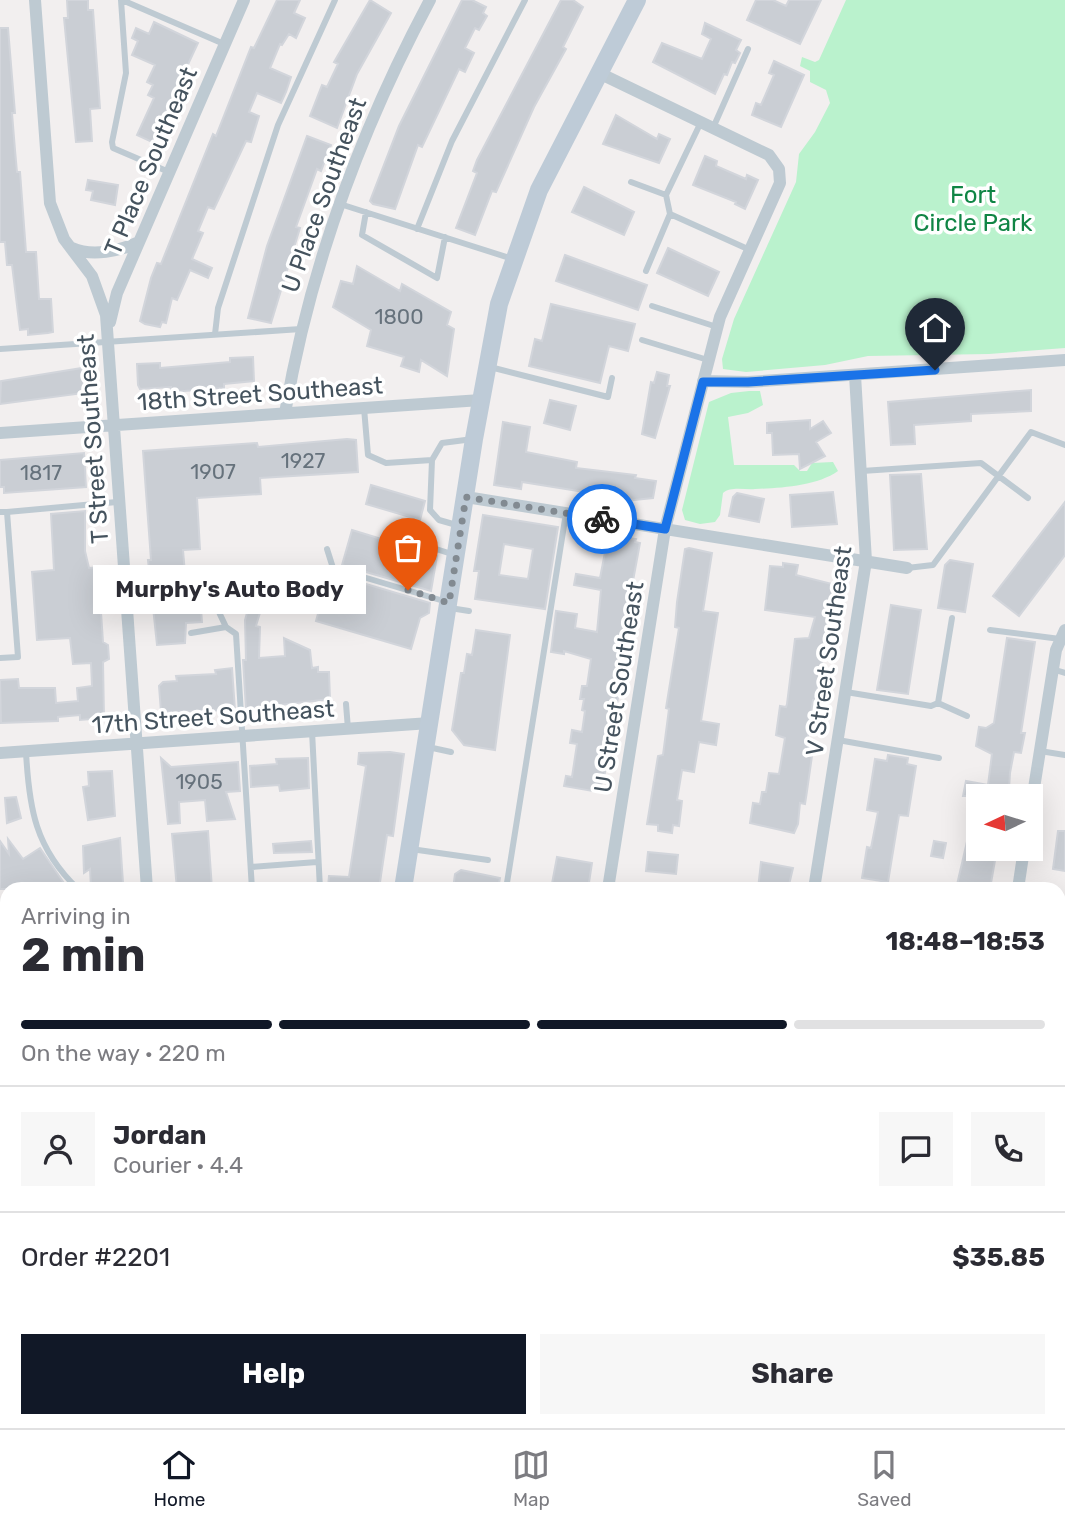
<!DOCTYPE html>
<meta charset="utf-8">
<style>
body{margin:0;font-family:Rubik,sans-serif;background:#f7f7f7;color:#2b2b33;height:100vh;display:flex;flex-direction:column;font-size:26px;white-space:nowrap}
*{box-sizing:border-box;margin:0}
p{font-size:23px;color:#7c7c81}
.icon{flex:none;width:38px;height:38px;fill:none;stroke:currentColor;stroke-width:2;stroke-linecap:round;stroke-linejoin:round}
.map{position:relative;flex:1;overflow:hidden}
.details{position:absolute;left:0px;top:882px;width:1066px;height:546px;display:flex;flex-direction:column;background:#fff;border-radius:21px 21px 0 0;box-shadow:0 7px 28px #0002}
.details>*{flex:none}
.needle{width:46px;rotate:266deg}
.buttons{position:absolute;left:966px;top:784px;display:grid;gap:14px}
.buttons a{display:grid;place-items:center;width:77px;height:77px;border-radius:0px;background:#fff;box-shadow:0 7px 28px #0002;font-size:35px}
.pin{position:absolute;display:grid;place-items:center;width:60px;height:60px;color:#fff;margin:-72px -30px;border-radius:50% 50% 50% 0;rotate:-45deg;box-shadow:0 0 7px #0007}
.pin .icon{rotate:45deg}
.courier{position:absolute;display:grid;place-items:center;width:70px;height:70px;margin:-35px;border:5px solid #1a73e8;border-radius:50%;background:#fff;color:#222;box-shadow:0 2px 9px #0007}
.bubble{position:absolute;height:49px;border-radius:0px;background:#fff;box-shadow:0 7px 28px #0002;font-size:23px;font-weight:700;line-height:49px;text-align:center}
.headline em{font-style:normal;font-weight:700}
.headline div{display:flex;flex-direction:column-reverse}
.headline{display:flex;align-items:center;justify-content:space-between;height:119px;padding:0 21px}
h1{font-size:46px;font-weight:700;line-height:52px}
.bar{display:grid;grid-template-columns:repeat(4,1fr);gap:10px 7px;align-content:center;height:84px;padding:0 21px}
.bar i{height:9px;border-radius:5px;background:#e1e1e2}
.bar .current{background:#111827}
.bar p{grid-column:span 4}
.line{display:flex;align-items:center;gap:18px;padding:0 21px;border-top:2px solid #e1e1e2}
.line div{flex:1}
.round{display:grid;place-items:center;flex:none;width:74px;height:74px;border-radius:0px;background:#f7f7f7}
.cta{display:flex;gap:14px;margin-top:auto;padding:14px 21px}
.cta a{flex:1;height:80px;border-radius:0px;background:#111827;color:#fff;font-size:28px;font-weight:700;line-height:80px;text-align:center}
.cta a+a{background:#f7f7f7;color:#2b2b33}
.dock{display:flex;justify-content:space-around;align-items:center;height:98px;border-top:2px solid #e1e1e2;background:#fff;font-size:19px;color:#7c7c81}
.dock a{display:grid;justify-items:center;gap:4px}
.dock .current{color:#111827}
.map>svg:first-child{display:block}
.commercial{fill:#fdf6e7}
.education{fill:#e3dfe1}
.green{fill:#baf2cd}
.building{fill:#caced4;stroke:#d2d5db;stroke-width:2;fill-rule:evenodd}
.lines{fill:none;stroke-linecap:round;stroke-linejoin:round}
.service{stroke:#becad2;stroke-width:6}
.minor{stroke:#becad2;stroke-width:12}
.secondary{stroke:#becbd7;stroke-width:18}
.done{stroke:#828a91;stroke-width:7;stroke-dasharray:0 12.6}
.route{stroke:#1a73e8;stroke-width:9}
.labels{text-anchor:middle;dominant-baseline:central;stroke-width:7;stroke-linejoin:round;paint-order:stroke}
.number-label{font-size:21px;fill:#66727c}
.street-label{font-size:24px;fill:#45535e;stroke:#fff}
.park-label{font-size:24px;fill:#108545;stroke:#fff}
</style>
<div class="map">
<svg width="1065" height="1428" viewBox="0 0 1065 1428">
<rect width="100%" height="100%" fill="#f2efef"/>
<path class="commercial" d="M 329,1421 L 423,1421 L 422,1428 L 328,1428 Z"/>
<path class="education" d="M 423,1421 L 626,1421 L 625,1428 L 422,1428 Z
M 744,1421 L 829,1421 L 827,1428 L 743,1428 Z"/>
<path class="green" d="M 846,0 L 1065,0 L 1065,348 L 989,354 L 868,356 L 825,365 L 746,372 L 723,369 L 722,359 L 734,319 L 796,182 L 799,154 L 815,132 L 830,103 L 826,90 L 810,82 L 810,71 L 800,66 L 802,57 L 815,62 L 819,60 Z
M 749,391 L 760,391 L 763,405 L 748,413 L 728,417 L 734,465 L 794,465 L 800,471 L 807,471 L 812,463 L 833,462 L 838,471 C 817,486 781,488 755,489 C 745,490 731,486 723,493 L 720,515 L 715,522 L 700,524 L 685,520 L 682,510 L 709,402 L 731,393 Z
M 1059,1271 L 1065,1272 L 1065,1428 L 949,1428 L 950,1421 L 1059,1421 Z"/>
<path class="building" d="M 67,0 L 88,0 L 88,10 L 93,10 L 100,108 L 90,109 L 92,141 L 76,142 L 64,18 L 68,18 Z
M 277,0 L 300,0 L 294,13 L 305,18 L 296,38 L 289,34 L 282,45 L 280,44 L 270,68 L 291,77 L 286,92 L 281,103 L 257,93 L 249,112 L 259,116 L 251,142 L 246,141 L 214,209 L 208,207 L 198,231 L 203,233 L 192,259 L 212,268 L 208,278 L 190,270 L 177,300 L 172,298 L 166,323 L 162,322 L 160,327 L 145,324 L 140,321 L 151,278 L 157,263 L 161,264 L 213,134 L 216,136 L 251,47 L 254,48 Z
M 370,0 L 391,13 L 357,74 L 337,128 L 310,116 L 322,85 L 327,87 L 338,64 L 334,62 Z
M 462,0 L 472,0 L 486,7 L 483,13 L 487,16 L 479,30 L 475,28 L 465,48 L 474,53 L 465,72 L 459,69 L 422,147 L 418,145 L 395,209 L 373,204 L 370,201 L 399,126 Z
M 561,0 L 573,0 L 583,7 L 563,47 L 566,49 L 534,107 L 496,192 L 492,191 L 475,235 L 456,228 L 477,173 L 473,171 L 477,160 Z
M 756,0 L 773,0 L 786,6 L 789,0 L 821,0 L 800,44 L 747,20 Z
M 154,22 L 198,43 L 152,142 L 137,135 L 154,98 L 148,95 L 153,85 L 147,82 L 155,65 L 132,55 L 138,41 L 132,38 L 136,28 L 149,34 Z
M 705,23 L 741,40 L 736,50 L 740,53 L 735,63 L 732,62 L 727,75 L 724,74 L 715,94 L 653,62 L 662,43 L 702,59 L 711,39 L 702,34 Z
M 0,28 L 8,28 L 15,113 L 12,113 L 15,150 L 17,172 L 20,172 L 26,252 L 36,252 L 39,299 L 51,299 L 53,332 L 48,333 L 28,335 L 28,329 L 20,330 L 12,265 L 7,265 L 5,242 L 0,242 Z
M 774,61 L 804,75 L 781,127 L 752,115 L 756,103 L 761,105 L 774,75 L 769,73 Z
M 616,115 L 657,139 L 659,134 L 670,139 L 659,163 L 603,144 Z
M 307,136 L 331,145 L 321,171 L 317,169 L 296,227 L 300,228 L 271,323 L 248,318 L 267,246 Z
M 705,156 L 717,161 L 716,166 L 746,179 L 747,175 L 758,180 L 745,209 L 735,204 L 736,202 L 693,185 Z
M 88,180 L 118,185 L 115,205 L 91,200 L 93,191 L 86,190 Z
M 584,187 L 634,212 L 624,235 L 572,212 Z
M 668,248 L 719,272 L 708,296 L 657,273 Z
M 565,255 L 647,285 L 638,310 L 556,281 Z
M 357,266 L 400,291 L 402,284 L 451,312 L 447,325 L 454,329 L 447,376 L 421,360 L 419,372 L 401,366 L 404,357 L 367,346 L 371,330 L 333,307 L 341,281 L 353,284 Z
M 551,304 L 635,324 L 628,351 L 609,346 L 600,383 L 529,366 L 535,339 L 542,341 Z
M 253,357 L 254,381 L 224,384 L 224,388 L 171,392 L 171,387 L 140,389 L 138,385 L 137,364 L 160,363 L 160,368 L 230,362 L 230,358 Z
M 82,368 L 84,393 L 0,404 L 1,381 Z
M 657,372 L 669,375 L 667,386 L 670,386 L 655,438 L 642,434 L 651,382 L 654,383 Z
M 1031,390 L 1031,411 L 971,414 L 971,421 L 914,425 L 915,444 L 891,445 L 888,402 Z
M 550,400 L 576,406 L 570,430 L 544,423 Z
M 810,420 L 810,429 L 823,421 L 831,433 L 816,442 L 825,456 L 800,469 L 799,454 L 773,455 L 772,433 L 767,433 L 767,423 Z
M 503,422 L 530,427 L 526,452 L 577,462 L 576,468 L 636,475 L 635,478 L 656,481 L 653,498 L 634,500 L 522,482 L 521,489 L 494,485 Z
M 347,439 L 356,440 L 358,472 L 260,478 L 261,494 L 197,498 L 200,549 L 183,550 L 185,574 L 180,575 L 182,597 L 200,596 L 202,622 L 186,623 L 185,643 L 157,645 L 148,560 L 151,560 L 143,451 L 257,443 L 258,447 Z
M 84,453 L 86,487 L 4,493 L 4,487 L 0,487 L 0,460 Z
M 921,474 L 927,549 L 894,550 L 890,475 Z
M 371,485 L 425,501 L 420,520 L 366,504 Z
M 833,492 L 837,524 L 792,527 L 790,495 Z
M 737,493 L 764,499 L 759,522 L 729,516 L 733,497 Z
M 1065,502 L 1065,555 L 1019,616 L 993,596 Z
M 85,511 L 85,551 L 89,568 L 98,567 L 103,642 L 108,645 L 109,659 L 103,662 L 104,718 L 80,720 L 80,715 L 58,717 L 58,721 L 1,723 L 0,680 L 18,679 L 19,688 L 55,688 L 56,703 L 78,701 L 77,688 L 92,686 L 91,663 L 73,664 L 70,638 L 37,640 L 32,572 L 54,570 L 51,514 Z
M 483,515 L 558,527 L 545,609 L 475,599 L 479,571 L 474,571 ZM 504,544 L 533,549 L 528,579 L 499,575 Z
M 352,530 L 437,556 L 431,591 L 342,565 Z
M 612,536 L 636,539 L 635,542 L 640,543 L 630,597 L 633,598 L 631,623 L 604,778 L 598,792 L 564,786 L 566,776 L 572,777 L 577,744 L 570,743 L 572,730 L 582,732 L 585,711 L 582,710 L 584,699 L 580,699 L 582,686 L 587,686 L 591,659 L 564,651 L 564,654 L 551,652 L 556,611 L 577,614 L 575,628 L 597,632 L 601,590 L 574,585 L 576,574 L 600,578 L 607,542 L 611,543 Z
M 689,548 L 712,553 L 703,611 L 718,613 L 701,721 L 719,724 L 716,745 L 699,742 L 694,772 L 682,770 L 677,800 L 682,801 L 679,826 L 673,825 L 672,833 L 658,831 L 658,825 L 647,824 L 658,756 L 663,755 L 669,709 L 666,708 L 679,628 L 675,627 L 677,602 L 685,549 Z
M 950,560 L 973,564 L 965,612 L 938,608 L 945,565 Z
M 783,563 L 798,565 L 796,575 L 840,586 L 840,607 L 835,628 L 827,627 L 816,700 L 813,700 L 808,731 L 808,748 L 813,749 L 807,791 L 805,804 L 800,803 L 798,824 L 794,833 L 750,823 L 753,803 L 760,804 L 762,792 L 766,792 L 769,773 L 779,774 L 785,738 L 776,735 L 780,706 L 786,707 L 787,704 L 795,639 L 809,638 L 815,617 L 765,610 L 770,566 L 783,567 Z
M 329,573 L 430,603 L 429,613 L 420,618 L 411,649 L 316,621 Z
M 250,602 L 262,606 L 256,626 L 260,627 L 259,658 L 285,656 L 284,638 L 310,650 L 312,668 L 318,667 L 318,672 L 329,672 L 330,699 L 246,709 L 243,660 L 246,660 L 245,620 Z
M 891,605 L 921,610 L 908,694 L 877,690 Z
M 476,630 L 510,635 L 495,750 L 464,745 L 452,730 L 461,673 L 464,673 L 467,654 L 472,655 Z
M 1007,638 L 1035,642 L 1021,733 L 1025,733 L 1021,753 L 1014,752 L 1010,773 L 1009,789 L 1017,791 L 1017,796 L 963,796 L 966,781 L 988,785 L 992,754 L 976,746 L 979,727 L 986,728 L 994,723 Z
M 232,668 L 235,710 L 161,712 L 159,686 L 163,682 L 177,681 L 176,676 L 216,674 L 215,670 Z
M 390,752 L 404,754 L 393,836 L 387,835 L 379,889 L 328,887 L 329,876 L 349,877 L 366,766 L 358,764 L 359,753 Z
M 888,755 L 908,758 L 907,764 L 916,766 L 908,816 L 899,815 L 888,882 L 862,878 L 867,847 L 871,848 L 878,812 L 867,810 L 875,759 L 887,761 Z
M 161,758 L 171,767 L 238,762 L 240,791 L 226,792 L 235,819 L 207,821 L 205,800 L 179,802 L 180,823 L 168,824 Z
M 308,758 L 309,788 L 280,791 L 279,785 L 251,787 L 250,766 L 277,764 L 276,759 Z
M 112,771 L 115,816 L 88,820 L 83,787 L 89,786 L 88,772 Z
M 16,797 L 21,818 L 7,823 L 5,798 Z
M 972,820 L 978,821 L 978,849 L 997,849 L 990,889 L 956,889 Z
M 208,831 L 212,889 L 177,889 L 172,834 Z
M 1058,831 L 1065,831 L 1065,871 L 1053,869 Z
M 120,838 L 123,883 L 91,887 L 90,869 L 84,873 L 83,846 Z
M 8,839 L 23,859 L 40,848 L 68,889 L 0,889 L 0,841 L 9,854 Z
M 311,841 L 312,852 L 274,853 L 273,844 Z
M 934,841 L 946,843 L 943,858 L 931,856 Z
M 648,852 L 678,855 L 676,874 L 646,871 Z
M 557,857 L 592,863 L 588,889 L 551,889 Z
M 761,862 L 793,868 L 788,889 L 758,889 Z
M 461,870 L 500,878 L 498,889 L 453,889 L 455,874 Z"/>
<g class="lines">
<path class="service" d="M 121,0 L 126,73 L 112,142 L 113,148 L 169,172
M 122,0 L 224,44
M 701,122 L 666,195 L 670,214 L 750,250
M 713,128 L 748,49
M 631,182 L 666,195
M 340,204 L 513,259
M 366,212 L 362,235 L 437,278 L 445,237
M 417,229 L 452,141 L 525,0
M 646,271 L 670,214
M 652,306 L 717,327
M 215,334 L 218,308 L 278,125 L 335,0
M 642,340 L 708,360
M 0,349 L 301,329
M 490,367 L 608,397 L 612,378
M 364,408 L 368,455 L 386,463 L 432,460 L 442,443 L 473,439
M 432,460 L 430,510 L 439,520 L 460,526
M 862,471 L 981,463 L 1028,498
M 0,512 L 7,512 L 18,657 L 0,658
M 7,512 L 117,502
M 327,549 L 333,568 L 447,602
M 436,549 L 455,555
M 907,568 L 933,565 L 1031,432 L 1065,445
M 208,589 L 226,627 L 236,634 L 252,889
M 450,608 L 469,611
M 990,630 L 1060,639
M 191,633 L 226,627
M 1052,669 L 1065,673
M 846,692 L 931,706 L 938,703 L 952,618
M 938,703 L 967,716
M 346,704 L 348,729
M 312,731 L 320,889
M 838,740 L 939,758
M 428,747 L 451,752
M 1040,751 L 1065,755
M 26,752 C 29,808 35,848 78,889
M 411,849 L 488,860
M 251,867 L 317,862
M 124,889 L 146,887
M 506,889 L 566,513
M 0,1094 L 7,1100
M 1059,1267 L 1065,1268
M 1059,1392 L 1065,1394
M 39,1421 L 39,1428
M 217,1421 L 218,1428
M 961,1428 L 963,1421"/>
<path class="minor" d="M 35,0 L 50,203 L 64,239 L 92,276 L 106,315 L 147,889
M 599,73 L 769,155 L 779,169 L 780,183 L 720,317 L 665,529 L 608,889
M 72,248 C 92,257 120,251 139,242
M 110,322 L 117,293 L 244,0
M 703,381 L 748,382 L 1065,360
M 285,413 C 310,266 360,131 430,0
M 0,433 L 481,400
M 466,497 L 907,568
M 0,753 L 430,723
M 1031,807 L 1056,650 L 1065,630
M 814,889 L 866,561 L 855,375
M 1018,889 L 1024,849
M 0,1012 L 7,1011
M 1059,1022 L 1065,1021
M 111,1421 L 111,1428
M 727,1428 L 728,1421
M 932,1428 L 933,1421"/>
<path class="secondary" d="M 403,889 L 474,439 L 499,304 L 539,190 L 637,0
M 0,950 L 7,959
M 316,1428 L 317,1421"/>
</g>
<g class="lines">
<path class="done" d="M 408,590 L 449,603 L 466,497 L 602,519"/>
<path class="route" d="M 602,519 L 665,529 L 703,382 L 748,382 L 935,370"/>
</g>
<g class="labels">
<g class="number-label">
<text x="399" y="316">1800</text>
<text x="303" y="460">1927</text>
<text x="213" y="471">1907</text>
<text x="41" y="472">1817</text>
<text x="199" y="781">1905</text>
</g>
<g class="street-label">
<text transform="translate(151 161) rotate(-67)">T Place Southeast</text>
<text transform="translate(324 195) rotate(-70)">U Place Southeast</text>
<text transform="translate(260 394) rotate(-4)">18th Street Southeast</text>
<text transform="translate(93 439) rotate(-94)">T Street Southeast</text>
<text transform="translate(829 651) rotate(-82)">V Street Southeast</text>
<text transform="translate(619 687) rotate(-81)">U Street Southeast</text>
<text transform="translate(213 717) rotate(-4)">17th Street Southeast</text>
</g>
<g class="park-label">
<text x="973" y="195">Fort<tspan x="973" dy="28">Circle Park</tspan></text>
</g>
</g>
</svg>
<div class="buttons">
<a><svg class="needle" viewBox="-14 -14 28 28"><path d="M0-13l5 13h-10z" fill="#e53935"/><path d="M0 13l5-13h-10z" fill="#7c7c81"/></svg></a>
</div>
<div class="pin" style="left:408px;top:590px;background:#ea580c"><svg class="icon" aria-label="bag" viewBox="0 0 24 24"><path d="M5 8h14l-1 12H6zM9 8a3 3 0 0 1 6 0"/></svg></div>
<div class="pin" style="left:935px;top:370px;background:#1f2937"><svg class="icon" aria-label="home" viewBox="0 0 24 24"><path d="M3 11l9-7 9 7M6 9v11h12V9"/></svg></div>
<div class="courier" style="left:602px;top:519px"><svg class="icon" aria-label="bike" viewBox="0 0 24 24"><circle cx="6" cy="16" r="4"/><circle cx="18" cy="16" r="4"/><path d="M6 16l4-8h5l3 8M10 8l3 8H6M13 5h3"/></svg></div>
<div class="bubble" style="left:93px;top:565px;width:273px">Murphy's Auto Body</div>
<section class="details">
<div class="headline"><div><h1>2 min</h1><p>Arriving in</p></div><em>18:48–18:53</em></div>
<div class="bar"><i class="current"></i><i class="current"></i><i class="current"></i><i></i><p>On the way · 220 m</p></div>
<div class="line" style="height:126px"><a class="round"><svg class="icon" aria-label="person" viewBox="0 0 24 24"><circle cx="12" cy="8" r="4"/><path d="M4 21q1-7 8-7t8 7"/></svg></a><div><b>Jordan</b><p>Courier · 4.4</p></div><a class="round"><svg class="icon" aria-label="chat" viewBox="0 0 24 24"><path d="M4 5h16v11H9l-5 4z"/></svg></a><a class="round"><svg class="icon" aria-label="phone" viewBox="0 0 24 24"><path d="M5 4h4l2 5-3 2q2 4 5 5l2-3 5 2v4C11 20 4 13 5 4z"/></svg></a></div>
<div class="line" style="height:91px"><div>Order #2201</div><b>$35.85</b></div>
<div class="cta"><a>Help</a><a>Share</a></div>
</section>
</div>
<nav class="dock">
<a class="current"><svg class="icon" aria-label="home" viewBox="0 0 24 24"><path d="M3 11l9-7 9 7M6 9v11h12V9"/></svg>Home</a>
<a><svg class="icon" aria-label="map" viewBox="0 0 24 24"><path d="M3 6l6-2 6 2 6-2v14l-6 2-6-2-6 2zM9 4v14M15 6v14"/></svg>Map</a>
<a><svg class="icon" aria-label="saved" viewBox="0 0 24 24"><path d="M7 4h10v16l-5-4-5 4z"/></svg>Saved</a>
</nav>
